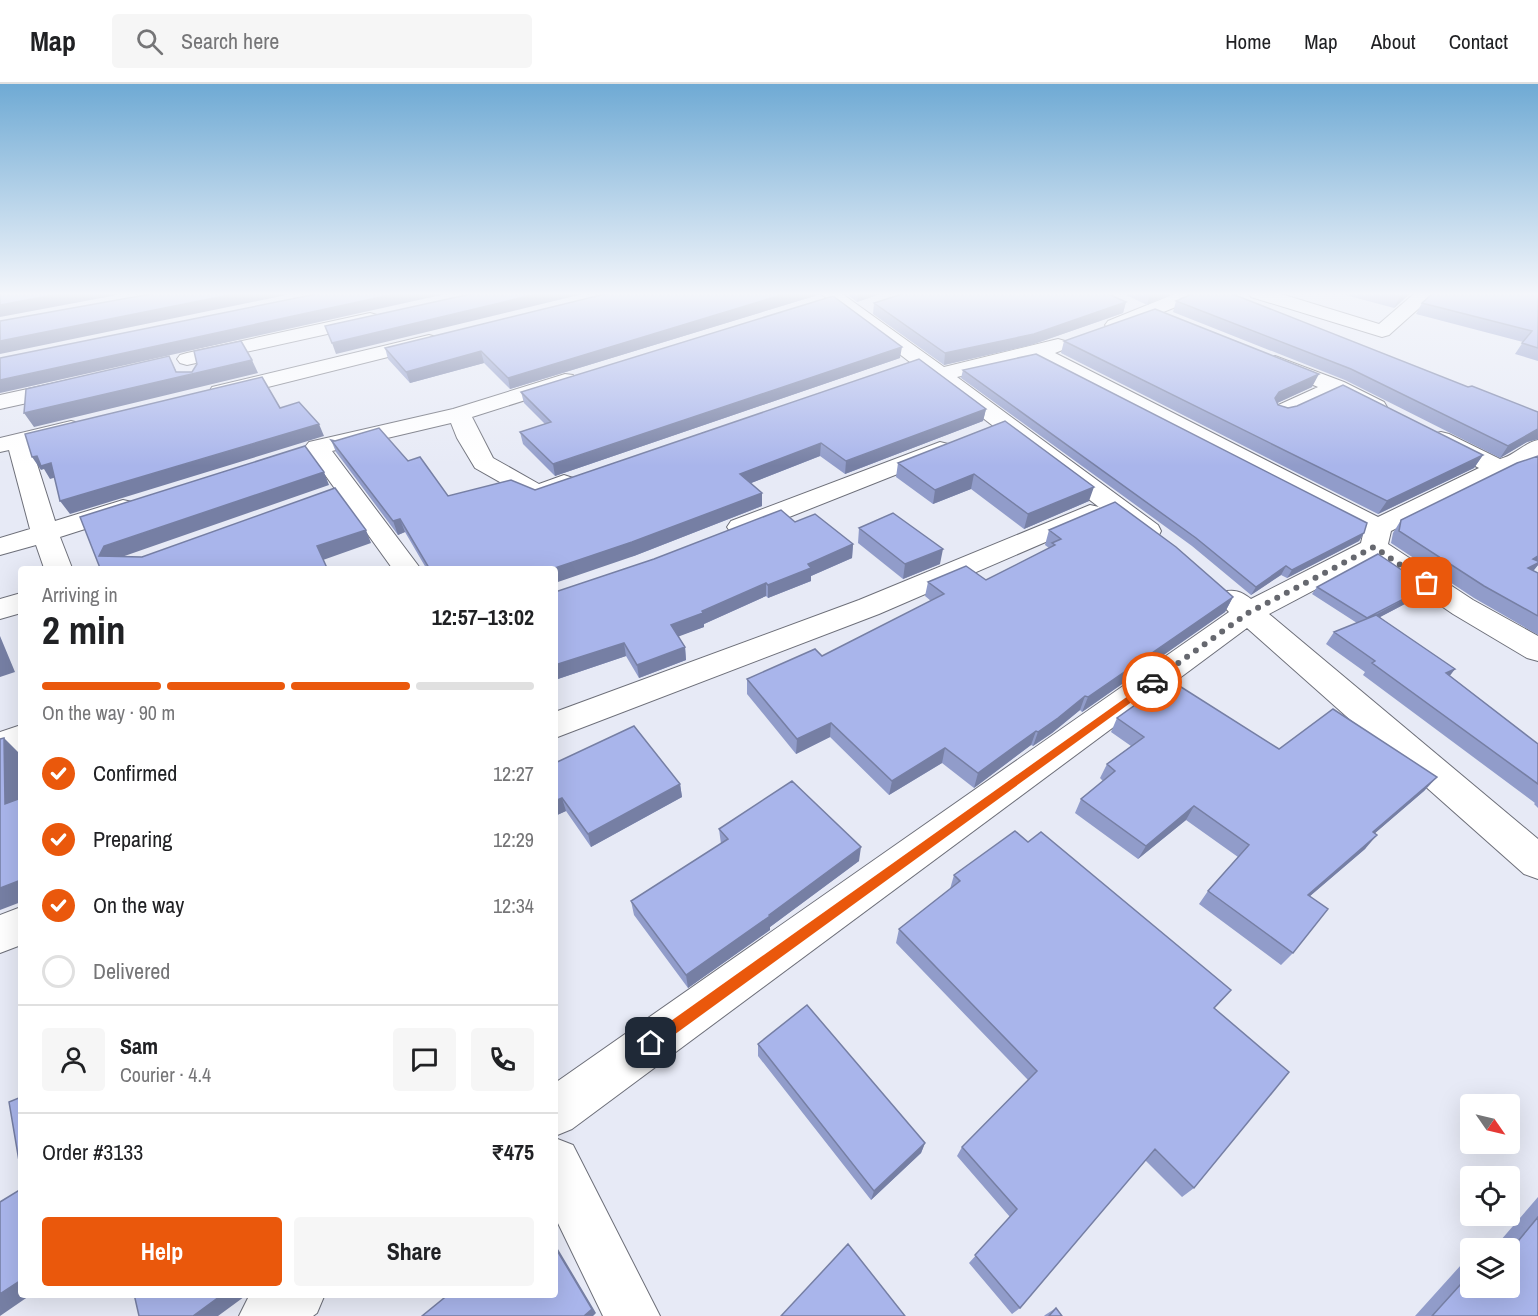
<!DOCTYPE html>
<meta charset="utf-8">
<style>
body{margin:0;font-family:"Archivo Narrow",sans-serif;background:#f6f6f6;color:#202124;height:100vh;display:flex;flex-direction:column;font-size:22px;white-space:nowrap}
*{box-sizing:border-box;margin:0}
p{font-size:20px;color:#757577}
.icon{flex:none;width:33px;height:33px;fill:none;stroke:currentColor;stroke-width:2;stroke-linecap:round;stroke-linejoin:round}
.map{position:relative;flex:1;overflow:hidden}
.side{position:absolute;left:18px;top:482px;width:540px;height:732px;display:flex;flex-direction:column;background:#fff;border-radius:6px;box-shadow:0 6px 24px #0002}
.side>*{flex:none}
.needle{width:39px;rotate:124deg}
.controls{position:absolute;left:1460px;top:1010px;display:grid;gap:12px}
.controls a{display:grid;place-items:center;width:60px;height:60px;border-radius:6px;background:#fff;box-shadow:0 6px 24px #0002;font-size:30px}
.pin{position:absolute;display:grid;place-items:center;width:51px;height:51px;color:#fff;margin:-26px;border-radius:12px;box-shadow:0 3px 9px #0006}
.courier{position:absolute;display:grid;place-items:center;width:60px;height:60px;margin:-30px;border:4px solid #ea580c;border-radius:50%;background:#fff;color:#222;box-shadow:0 2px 8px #0007}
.head em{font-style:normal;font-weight:800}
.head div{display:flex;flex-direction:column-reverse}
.head{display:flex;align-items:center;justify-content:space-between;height:102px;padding:0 24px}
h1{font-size:39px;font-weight:800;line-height:45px}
.bar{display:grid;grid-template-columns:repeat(4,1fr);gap:9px 6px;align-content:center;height:72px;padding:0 24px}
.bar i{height:8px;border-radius:4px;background:#e0e0e0}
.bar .current{background:#ea580c}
.bar p{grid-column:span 4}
.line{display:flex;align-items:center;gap:15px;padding:0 24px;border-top:2px solid #e0e0e0}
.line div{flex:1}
.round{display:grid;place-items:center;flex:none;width:63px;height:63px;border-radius:6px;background:#f6f6f6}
ol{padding:0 24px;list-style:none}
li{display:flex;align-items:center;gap:18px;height:66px}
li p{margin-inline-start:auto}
li .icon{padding:6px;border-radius:50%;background:#ea580c;color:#fff;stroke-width:4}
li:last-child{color:#757577}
li i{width:33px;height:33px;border:3px solid #e0e0e0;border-radius:50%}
.primary-button{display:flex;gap:12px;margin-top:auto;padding:12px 24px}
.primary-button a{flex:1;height:69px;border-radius:6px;background:#ea580c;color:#fff;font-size:24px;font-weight:800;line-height:69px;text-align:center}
.primary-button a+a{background:#f6f6f6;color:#202124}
header{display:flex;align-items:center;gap:36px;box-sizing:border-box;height:84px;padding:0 30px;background:#fff;border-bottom:2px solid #e0e0e0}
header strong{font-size:28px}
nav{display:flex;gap:33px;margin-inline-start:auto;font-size:21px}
.search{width:420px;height:54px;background:#f6f6f6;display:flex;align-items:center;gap:15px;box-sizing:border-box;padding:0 21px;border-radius:6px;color:#757577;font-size:22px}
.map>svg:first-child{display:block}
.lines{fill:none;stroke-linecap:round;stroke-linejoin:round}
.minor-casing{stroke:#6d6f79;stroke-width:2}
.minor{fill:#fff;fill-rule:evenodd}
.wall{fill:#919cca}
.shaded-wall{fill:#767fa4}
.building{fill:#a9b5eb;stroke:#767fa4;stroke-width:1.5}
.route{fill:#ea580c}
.done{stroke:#66686f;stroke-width:6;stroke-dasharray:0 10.8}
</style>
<header>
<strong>Map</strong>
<div class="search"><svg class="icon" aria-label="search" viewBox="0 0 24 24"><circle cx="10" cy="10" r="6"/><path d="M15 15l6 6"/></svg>Search here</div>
<nav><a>Home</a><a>Map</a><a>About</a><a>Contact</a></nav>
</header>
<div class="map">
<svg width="1538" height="1232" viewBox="0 0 1538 1232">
<rect width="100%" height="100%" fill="#e7eaf6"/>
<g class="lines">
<defs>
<path id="minor" d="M 820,209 L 841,209 L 944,283 L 1058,255 L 1065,257 L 1068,261 L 1065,265 L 1055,269 L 1378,433 L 1479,384 L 1433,360 L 1429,355 L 1433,350 L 1441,348 L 1449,350 L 1500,375 C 1515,371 1524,359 1538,356 L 1538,375 L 1530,382 L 1507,389 L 1391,447 L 1388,460 L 1473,516 L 1538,552 L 1538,577 L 1527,574 L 1453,530 L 1373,475 L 1269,530 L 1538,755 L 1538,795 L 1524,790 L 1247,544 L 572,1045 L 555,1052 L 555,999 L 1229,528 L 1217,515 L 1222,508 C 1234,505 1241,507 1251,515 L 1361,459 L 1364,446 L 1035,275 L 957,293 L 1158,441 L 1161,447 L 1158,453 L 1148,455 L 1138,453 Z
M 1177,209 L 1203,209 L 1200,213 L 1122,245 L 1108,245 L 1105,241 L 1108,237 Z
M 1248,209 L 1278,209 L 1379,240 L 1415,209 L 1436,209 L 1389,251 L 1382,253 L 1251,213 Z
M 370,229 L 377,231 L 380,235 L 377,239 L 187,281 L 180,279 L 177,275 L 180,271 L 187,269 Z
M 429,251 L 436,253 L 439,257 L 436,261 L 220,315 L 212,313 L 209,308 L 212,303 Z
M 1275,272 L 1344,298 L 1384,318 L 1387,323 L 1384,328 L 1376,330 L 1368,328 L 1336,311 L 1290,333 L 1282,335 L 1274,333 L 1271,328 L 1274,323 L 1318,303 L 1268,282 L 1265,278 L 1268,274 Z
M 565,290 L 573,291 L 576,296 L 573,301 L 472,333 L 493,374 L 539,400 L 564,391 L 573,394 L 577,399 C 568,411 542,418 528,414 L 475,384 L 457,354 L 451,339 L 332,367 L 420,484 L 392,484 L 305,363 L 309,358 L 453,325 Z
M 69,296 L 77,298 L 80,303 L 77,308 L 0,325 L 0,311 Z
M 71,337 L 79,339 L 83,344 L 79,349 L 31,361 L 55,437 L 123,416 L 132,418 L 136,424 L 132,430 L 60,453 L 72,484 L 44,484 L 36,461 L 0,471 L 0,454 L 30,445 L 9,366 L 0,368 L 0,354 Z
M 940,358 L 948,360 L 952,365 L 948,370 L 749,449 L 740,451 L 731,449 L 727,443 L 731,437 Z
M 1090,421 L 1099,423 L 1103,429 L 1099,435 L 879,530 L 555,654 L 555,628 L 859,516 Z
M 21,509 L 21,529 L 0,535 L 0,515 Z
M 21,641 L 21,667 L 0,674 L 0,648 Z
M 21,823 L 21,861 L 0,869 L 0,831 Z
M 555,1054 L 573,1061 L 660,1232 L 603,1232 L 555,1133 Z
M 250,1210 L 325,1210 L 317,1229 L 313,1232 L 239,1232 Z"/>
</defs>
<use href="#minor" class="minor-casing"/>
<use href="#minor" class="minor"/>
</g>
<path class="wall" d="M 609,209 L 819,209 L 818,211 L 510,305 L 484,279 L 410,299 L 388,275 L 385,264 Z
M 845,209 L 883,209 L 857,218 Z
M 1122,209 L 1172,209 L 1147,221 Z
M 1338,209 L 1411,209 L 1394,224 Z
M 1538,209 L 1538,277 L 1515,270 L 1523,258 L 1416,230 L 1422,219 Z
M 1176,217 L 1468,303 L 1538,328 L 1538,355 L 1527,358 L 1500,374 L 1345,296 L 1173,228 Z
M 1126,218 L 1123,229 L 1031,261 L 944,281 L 873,230 L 874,219 Z
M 1064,257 L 1312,303 L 1277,319 L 1278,321 L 1483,371 L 1474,384 L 1378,430 L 1061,269 Z
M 900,274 L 555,392 L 523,360 L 520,348 L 545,340 L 524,319 L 521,308 Z
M 963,286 L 1364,449 L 1359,457 L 1287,494 L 1281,491 L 1251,511 L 1192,462 L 961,294 Z
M 986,325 L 983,337 L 845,390 L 820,372 L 751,399 L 762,422 L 634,472 L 555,484 L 426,484 L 405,448 L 398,451 L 336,368 L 331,356 L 408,377 L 448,412 L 535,406 Z
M 1005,337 L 1089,417 L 1024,445 L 971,405 L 933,420 L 896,393 L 898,379 Z
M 1401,436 L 1538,481 L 1533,487 L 1538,489 L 1538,551 L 1474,514 L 1391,459 L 1393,449 Z
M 795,438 L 853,460 L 852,474 L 811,492 L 811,497 L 768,514 L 766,512 L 704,540 L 704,543 L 678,552 L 685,563 L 686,576 L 639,594 L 626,572 L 555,596 L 555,508 Z
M 859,444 L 940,480 L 903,495 L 858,459 Z
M 1049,446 L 1233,513 L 1225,528 L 1082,628 L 1080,626 L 1052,649 L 1033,662 L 1031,661 L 974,704 L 942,679 L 889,711 L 830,653 L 796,670 L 747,610 L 747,595 L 822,572 L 931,517 L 925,512 L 928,498 L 986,496 L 1049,464 L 1045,461 Z
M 1317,503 L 1427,503 L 1422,511 L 1380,533 L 1450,592 L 1538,660 L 1538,724 L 1534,720 L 1535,719 L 1363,591 L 1365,588 L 1326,560 L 1334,548 L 1357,539 L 1312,510 Z
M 1117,634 L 1279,665 L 1437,693 L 1424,707 L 1375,749 L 1365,765 L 1310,812 L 1293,869 L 1281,881 L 1199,820 L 1208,807 L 1238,773 L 1186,736 L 1138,775 L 1075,729 L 1081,715 L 1103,697 L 1100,694 L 1107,680 L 1131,662 L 1111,648 Z
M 555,679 L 680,700 L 682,713 L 591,763 L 566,727 L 555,732 Z
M 719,745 L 859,777 L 770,843 L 770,846 L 688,904 L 634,831 L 631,817 L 721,760 Z
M 954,791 L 1214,924 L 1194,1104 L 1182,1113 L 1145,1076 L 1020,1224 L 1012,1230 L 969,1179 L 1010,1133 L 957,1072 L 962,1063 L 1028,996 L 896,859 L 899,845 L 950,805 Z
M 758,960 L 925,1059 L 921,1069 L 871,1116 L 758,972 Z
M 1538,1113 L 1538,1232 L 1415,1232 L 1461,1181 L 1470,1178 L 1470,1203 L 1509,1203 L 1509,1164 L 1494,1164 Z
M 1056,1224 L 1062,1232 L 1044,1232 L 1045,1231 Z"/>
<path class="shaded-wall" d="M 64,209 L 128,209 L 0,233 L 0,221 Z
M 239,209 L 296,209 L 0,270 L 0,257 Z
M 399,209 L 450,209 L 0,309 L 0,296 Z
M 541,209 L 587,209 L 336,270 L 332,259 Z
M 788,209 L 819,209 L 818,211 L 510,305 L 508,294 Z
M 858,209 L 883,209 L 857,218 Z
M 1152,209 L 1172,209 L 1147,221 L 1150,210 Z
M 1404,209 L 1411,209 L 1394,224 L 1400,213 Z
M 1126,218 L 1123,229 L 1031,261 L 944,281 L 945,269 Z
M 902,263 L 900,274 L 555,392 L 553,380 Z
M 481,267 L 484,279 L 410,299 L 406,288 Z
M 169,272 L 179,293 L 252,276 L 258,289 L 34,343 L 24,329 L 176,288 Z
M 1319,290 L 1312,303 L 1273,321 L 1275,314 L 1279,308 Z
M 986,325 L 983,337 L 845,390 L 846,377 Z
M 319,340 L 324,352 L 70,430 L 60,417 Z
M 1538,345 L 1538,355 L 1527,358 L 1500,374 L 1508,362 Z
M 821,359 L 820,372 L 741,403 L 740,390 Z
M 1483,371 L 1474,384 L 1378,430 L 1387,417 Z
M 37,372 L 51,379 L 60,392 L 50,395 L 44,385 L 41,386 L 32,373 Z
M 324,388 L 329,401 L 113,476 L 99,472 L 104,462 Z
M 974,390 L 971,405 L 933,420 L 935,406 Z
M 1094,403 L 1089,417 L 1024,445 L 1028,430 Z
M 762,409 L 762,422 L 634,472 L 555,499 L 555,484 Z
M 400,435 L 405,448 L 398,451 L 393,437 Z
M 366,446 L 371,459 L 323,476 L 317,462 Z
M 1364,449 L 1359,457 L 1287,494 L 1292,486 Z
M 853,460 L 852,474 L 811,492 L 811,497 L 768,514 L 768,501 L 808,480 Z
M 943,465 L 940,480 L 903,495 L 905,480 Z
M 1538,472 L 1538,481 L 1530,491 L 1528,484 L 1533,475 Z
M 1286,482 L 1281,491 L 1251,511 L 1256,503 Z
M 766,499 L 766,512 L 704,540 L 704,543 L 672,555 L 671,541 Z
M 1427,503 L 1422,511 L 1363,542 L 1368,535 Z
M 1233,513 L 1225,528 L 1082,628 L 1088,613 Z
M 0,552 L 15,588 L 0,593 Z
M 624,559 L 626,572 L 555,596 L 555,581 Z
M 685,563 L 686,576 L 639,594 L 637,581 Z
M 1455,585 L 1446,597 L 1446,589 Z
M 1085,612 L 1080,626 L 1052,649 L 1033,662 L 1038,648 Z
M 831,639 L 830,653 L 796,670 L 797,655 Z
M 1036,647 L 1031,661 L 974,704 L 978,689 Z
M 4,654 L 20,670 L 21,735 L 5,720 Z
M 945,664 L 942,679 L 889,711 L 892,697 Z
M 1437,693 L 1424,707 L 1360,762 L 1373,748 Z
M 680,700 L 682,713 L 591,763 L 588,750 Z
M 562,714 L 566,727 L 555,732 L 555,717 Z
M 1194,722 L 1186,736 L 1138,775 L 1146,762 Z
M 1377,751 L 1365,765 L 1296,824 L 1308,811 Z
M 861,763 L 859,777 L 770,843 L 770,846 L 688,904 L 686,891 Z
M 21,796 L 21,818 L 0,826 L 0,804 Z
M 925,1059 L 921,1069 L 871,1116 L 874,1107 Z
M 555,1160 L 596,1229 L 593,1232 L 584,1232 L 555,1163 Z
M 21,1196 L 21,1210 L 32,1210 L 0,1232 L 0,1210 Z
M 223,1210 L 248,1210 L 218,1232 L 193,1232 Z"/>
<path class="building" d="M 0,209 L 64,209 L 0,221 Z
M 156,209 L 239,209 L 0,257 L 0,237 Z
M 321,209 L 399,209 L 0,296 L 0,274 Z
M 475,209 L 541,209 L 332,259 L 325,242 Z
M 609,209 L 788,209 L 508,294 L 481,267 L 406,288 L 385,264 Z
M 905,209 L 1106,209 L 1126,218 L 1034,250 L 945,269 L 874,219 Z
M 1194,209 L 1230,209 L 1468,303 L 1472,302 L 1538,328 L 1538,345 L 1508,362 L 1351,285 L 1176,217 Z
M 1384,209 L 1404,209 L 1400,213 Z
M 1433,209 L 1538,209 L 1538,264 L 1522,259 L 1532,247 L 1422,219 Z
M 833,212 L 902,263 L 553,380 L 520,348 L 551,338 L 521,308 Z
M 1155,225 L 1319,290 L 1279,308 L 1275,314 L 1278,321 L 1288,324 L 1297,322 L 1343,301 L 1483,371 L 1387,417 L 1064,257 Z
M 241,257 L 252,276 L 24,329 L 26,305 L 169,272 L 176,288 L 192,288 L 197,280 L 194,267 Z
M 1036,270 L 1367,439 L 1364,449 L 1292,486 L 1286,482 L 1256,503 L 1196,454 L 963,286 Z
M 919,275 L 986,325 L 846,377 L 821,359 L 740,390 L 762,409 L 632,458 L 555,484 L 429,484 L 400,435 L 393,437 L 331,356 L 335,357 L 379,344 L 408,377 L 420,373 L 448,412 L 511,396 L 535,406 Z
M 262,293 L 280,324 L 299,318 L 319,340 L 60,417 L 51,379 L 41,382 L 37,372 L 32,373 L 25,350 Z
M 1005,337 L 1094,403 L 1028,430 L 974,390 L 935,406 L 898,379 Z
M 305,362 L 324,388 L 104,462 L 99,472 L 142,473 L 335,404 L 366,446 L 317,462 L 327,484 L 100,484 L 80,433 Z
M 1538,372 L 1538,472 L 1533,475 L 1538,477 L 1538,479 L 1528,484 L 1538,489 L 1538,532 L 1484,502 L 1399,447 L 1401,436 L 1517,379 Z
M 1115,418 L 1176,463 L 1233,513 L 1088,613 L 1085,612 L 1058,634 L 1038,648 L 1036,647 L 978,689 L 945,664 L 892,697 L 831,639 L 797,655 L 747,595 L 815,565 L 822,572 L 944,510 L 928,498 L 966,482 L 986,496 L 1055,461 L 1052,459 L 1061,455 L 1049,446 Z
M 781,426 L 795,438 L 815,430 L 853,460 L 808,480 L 811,484 L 768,501 L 766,499 L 702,527 L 703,529 L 671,541 L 685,563 L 637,581 L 624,559 L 555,581 L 555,508 L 654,475 Z
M 893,429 L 943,465 L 905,480 L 859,444 Z
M 1378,470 L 1427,503 L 1367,534 L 1317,503 Z
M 1376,531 L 1455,585 L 1446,589 L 1538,660 L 1538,700 L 1372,579 L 1375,577 L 1334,548 Z
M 1170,596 L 1279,665 L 1333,625 L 1437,693 L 1373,748 L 1377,751 L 1308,811 L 1328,825 L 1293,869 L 1208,807 L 1249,761 L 1194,722 L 1146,762 L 1081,715 L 1115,687 L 1107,680 L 1144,653 L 1117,634 Z
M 634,642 L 680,700 L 588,750 L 562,714 L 555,717 L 555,679 Z
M 4,654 L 5,720 L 21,714 L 21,796 L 0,804 L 0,655 Z
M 792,697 L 861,763 L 769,831 L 770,832 L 686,891 L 631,817 L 728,755 L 719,745 Z
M 1015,747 L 1028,758 L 1041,748 L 1231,906 L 1214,924 L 1289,988 L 1194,1104 L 1155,1065 L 1020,1224 L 975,1171 L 1017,1125 L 962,1063 L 1037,987 L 899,845 L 960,797 L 954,791 Z
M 807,921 L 925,1059 L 874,1107 L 758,960 Z
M 21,1013 L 21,1082 L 20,1083 L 9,1018 Z
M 21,1105 L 21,1196 L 0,1210 L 0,1118 Z
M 1538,1133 L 1538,1232 L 1432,1232 L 1470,1190 L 1470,1203 L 1509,1203 L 1509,1168 Z
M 848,1160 L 905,1232 L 781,1232 Z
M 555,1163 L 592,1225 L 584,1232 L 422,1232 L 449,1210 L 555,1210 Z
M 134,1210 L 223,1210 L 193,1232 L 139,1232 Z
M 1056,1224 L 1062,1232 L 1049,1232 Z"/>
<linearGradient id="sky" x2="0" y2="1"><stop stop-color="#6faad4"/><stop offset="0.55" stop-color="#f4f6fb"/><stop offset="1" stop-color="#f4f6fb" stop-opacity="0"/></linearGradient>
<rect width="1538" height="382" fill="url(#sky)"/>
<path class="route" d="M 1152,595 L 1157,598 L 1155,601 L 656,964 L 651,966 L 647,964 L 645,959 L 647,954 Z"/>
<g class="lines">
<path class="done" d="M 1152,598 L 1248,529 L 1374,463 L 1427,499"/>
</g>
</svg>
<div class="controls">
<a><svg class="needle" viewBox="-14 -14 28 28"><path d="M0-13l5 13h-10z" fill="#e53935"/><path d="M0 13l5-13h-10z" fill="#757577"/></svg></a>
<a><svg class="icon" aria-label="locate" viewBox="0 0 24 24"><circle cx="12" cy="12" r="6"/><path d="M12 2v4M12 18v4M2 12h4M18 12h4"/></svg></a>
<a><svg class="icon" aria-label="layers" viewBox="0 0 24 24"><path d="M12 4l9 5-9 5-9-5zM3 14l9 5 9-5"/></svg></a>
</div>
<div class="pin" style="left:1427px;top:499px;background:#ea580c"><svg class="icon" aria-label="bag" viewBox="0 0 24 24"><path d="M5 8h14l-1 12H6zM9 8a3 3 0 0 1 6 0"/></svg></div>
<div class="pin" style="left:651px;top:959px;background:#1f2937"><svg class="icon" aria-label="home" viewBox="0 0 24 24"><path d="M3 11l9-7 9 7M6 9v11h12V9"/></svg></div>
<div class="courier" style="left:1152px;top:598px"><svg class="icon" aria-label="car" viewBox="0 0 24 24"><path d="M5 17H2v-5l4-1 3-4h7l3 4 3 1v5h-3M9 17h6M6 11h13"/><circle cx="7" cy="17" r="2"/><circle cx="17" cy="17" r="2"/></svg></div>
<section class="side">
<div class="head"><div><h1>2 min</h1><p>Arriving in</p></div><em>12:57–13:02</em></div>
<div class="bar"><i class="current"></i><i class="current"></i><i class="current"></i><i></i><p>On the way · 90 m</p></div>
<ol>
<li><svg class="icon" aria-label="check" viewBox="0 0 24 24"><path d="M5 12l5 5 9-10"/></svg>Confirmed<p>12:27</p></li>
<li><svg class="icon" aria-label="check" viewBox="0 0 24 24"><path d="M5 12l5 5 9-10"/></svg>Preparing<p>12:29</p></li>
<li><svg class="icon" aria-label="check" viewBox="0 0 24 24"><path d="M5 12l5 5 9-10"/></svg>On the way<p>12:34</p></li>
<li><i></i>Delivered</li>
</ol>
<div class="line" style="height:108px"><a class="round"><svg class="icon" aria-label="person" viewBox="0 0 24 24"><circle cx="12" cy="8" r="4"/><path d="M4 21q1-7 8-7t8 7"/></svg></a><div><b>Sam</b><p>Courier · 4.4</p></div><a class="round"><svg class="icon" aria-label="chat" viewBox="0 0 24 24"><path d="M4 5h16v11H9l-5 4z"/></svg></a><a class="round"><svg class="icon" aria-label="phone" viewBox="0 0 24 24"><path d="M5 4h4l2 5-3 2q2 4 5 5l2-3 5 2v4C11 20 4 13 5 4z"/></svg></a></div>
<div class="line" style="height:78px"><div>Order #3133</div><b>₹475</b></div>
<div class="primary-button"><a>Help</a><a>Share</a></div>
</section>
</div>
